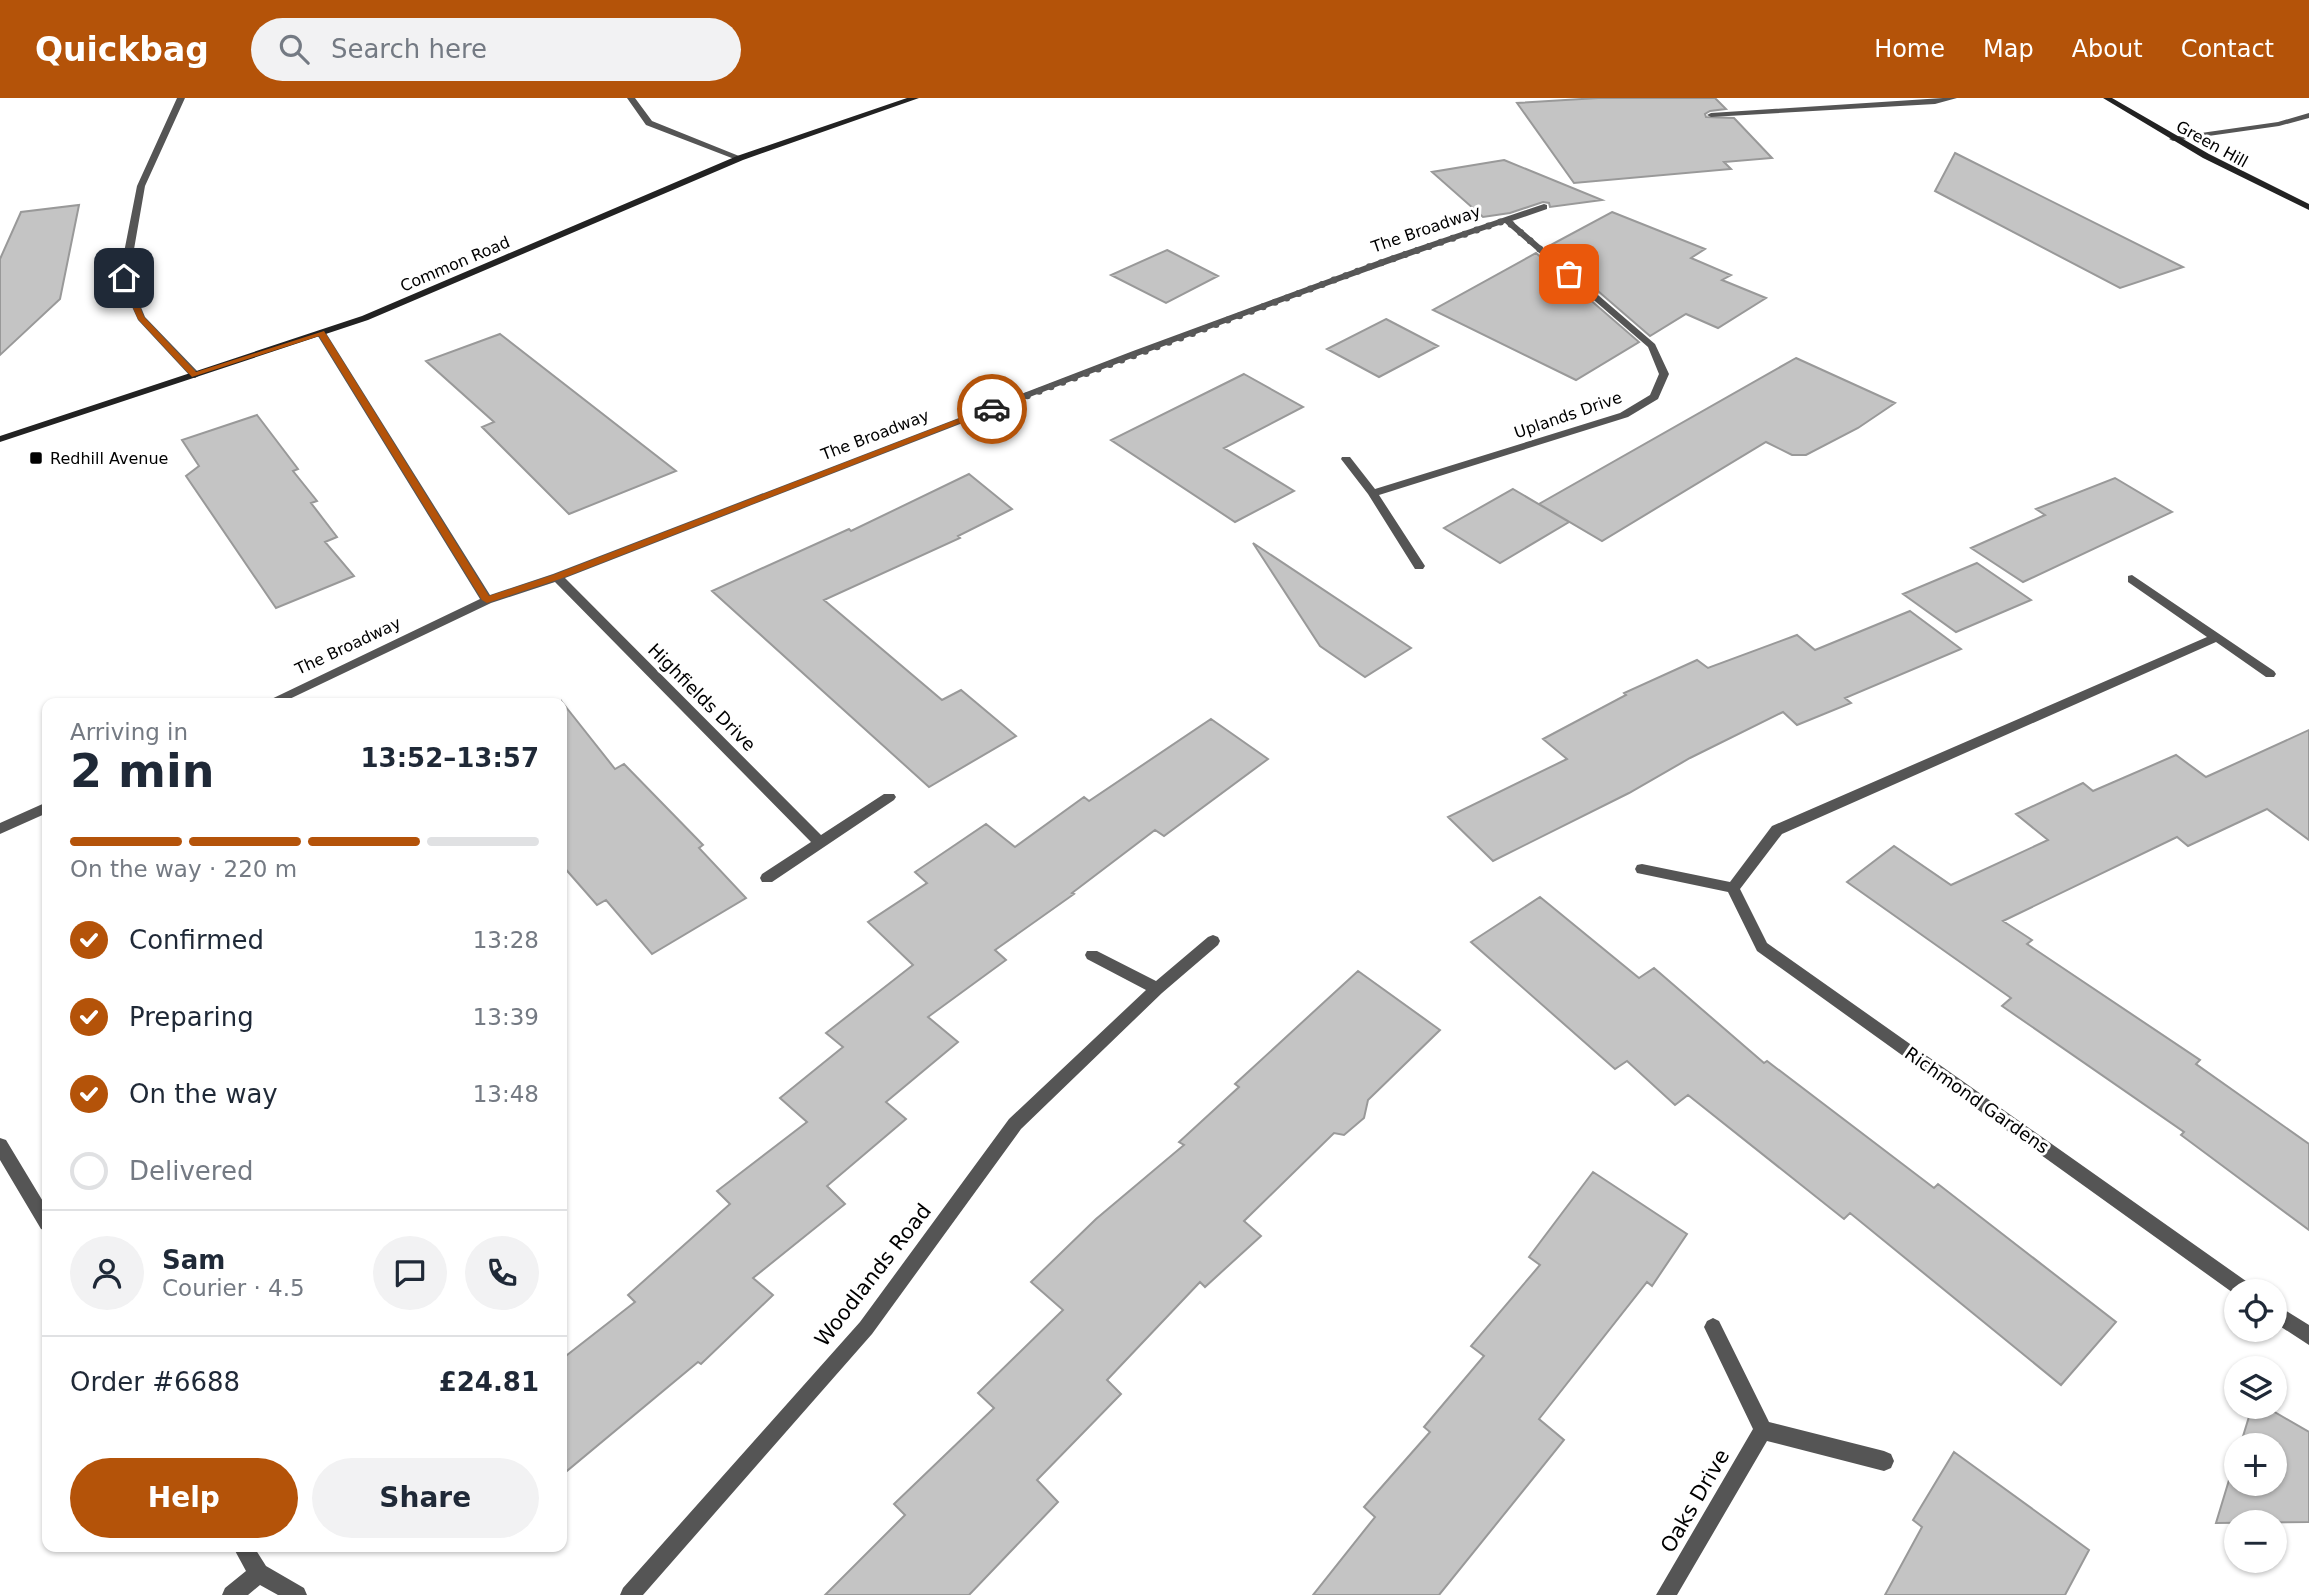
<!DOCTYPE html>
<meta charset="utf-8">
<style>
body{margin:0;font-family:"DejaVu Sans",sans-serif;background:#f2f2f3;color:#1f2937;height:100vh;display:flex;flex-direction:column;font-size:26px;white-space:nowrap}
*{box-sizing:border-box;margin:0}
p{font-size:23px;color:#747a83}
.icon{flex:none;width:38px;height:38px;fill:none;stroke:currentColor;stroke-width:2;stroke-linecap:round;stroke-linejoin:round}
.map{position:relative;flex:1;overflow:hidden}
.panel{position:absolute;left:42px;top:600px;width:525px;height:854px;display:flex;flex-direction:column;background:#fff;border-radius:14px;box-shadow:0 2px 5px #0004}
.panel>*{flex:none}
.controls{position:absolute;left:2224px;top:1181px;display:grid;gap:14px}
.controls a{display:grid;place-items:center;width:63px;height:63px;border-radius:50%;background:#fff;box-shadow:0 2px 5px #0004;font-size:35px}
.pin{position:absolute;display:grid;place-items:center;width:60px;height:60px;color:#fff;margin:-30px;border-radius:14px;box-shadow:0 4px 10px #0006}
.courier{position:absolute;display:grid;place-items:center;width:70px;height:70px;margin:-35px;border:5px solid #b45309;border-radius:50%;background:#fff;color:#222;box-shadow:0 2px 9px #0007}
.summary em{font-style:normal;font-weight:700}
.summary div{display:flex;flex-direction:column-reverse}
.summary{display:flex;align-items:center;justify-content:space-between;height:119px;padding:0 28px}
h1{font-size:46px;font-weight:700;line-height:52px}
.bar{display:grid;grid-template-columns:repeat(4,1fr);gap:10px 7px;align-content:center;height:84px;padding:0 28px}
.bar i{height:9px;border-radius:5px;background:#e0e1e3}
.bar .selected{background:#b45309}
.bar p{grid-column:span 4}
.line{display:flex;align-items:center;gap:18px;padding:0 28px;border-top:2px solid #e0e1e3}
.line div{flex:1}
.round{display:grid;place-items:center;flex:none;width:74px;height:74px;border-radius:37px;background:#f2f2f3}
ol{padding:0 28px;list-style:none}
li{display:flex;align-items:center;gap:21px;height:77px}
li p{margin-inline-start:auto}
li .icon{padding:7px;border-radius:50%;background:#b45309;color:#fff;stroke-width:4}
li:last-child{color:#747a83}
li i{width:38px;height:38px;border:4px solid #e0e1e3;border-radius:50%}
.button{display:flex;gap:14px;margin-top:auto;padding:14px 28px}
.button a{flex:1;height:80px;border-radius:42px;background:#b45309;color:#fff;font-size:28px;font-weight:700;line-height:80px;text-align:center}
.button a+a{background:#f2f2f3;color:#1f2937}
header{display:flex;align-items:center;gap:42px;box-sizing:border-box;height:98px;padding:0 35px;background:#b45309;color:#fff}
header strong{font-size:33px}
nav{display:flex;gap:38px;margin-inline-start:auto;font-size:24px}
.search{width:490px;height:63px;background:#f2f2f3;display:flex;align-items:center;gap:18px;box-sizing:border-box;padding:0 24px;border-radius:38px;color:#747a83;font-size:26px}
.map>svg:first-child{display:block}
.building{fill:#c4c4c4;stroke:#999;stroke-width:2}
.lines{fill:none;stroke-linecap:round;stroke-linejoin:round}
.street{fill:#555;fill-rule:evenodd}
.secondary{fill:#222;fill-rule:evenodd}
.route{fill:#b45309}
.done{stroke:#595959;stroke-width:7;stroke-dasharray:0 12.6}
.poi-dot{fill:#000;stroke:#fff;stroke-width:2.5}
.labels{text-anchor:middle;dominant-baseline:central;stroke-width:6;stroke-linejoin:round;paint-order:stroke}
.far-street-label{font-size:16px;fill:#000;stroke:#fff}
.far-poi-label{font-size:16px;fill:#000;stroke:#fff;text-anchor:start}
.street-label{font-size:18px;fill:#000;stroke:#fff}
.near-street-label{font-size:21px;fill:#000;stroke:#fff}
</style>
<header>
<strong>Quickbag</strong>
<div class="search"><svg class="icon" aria-label="search" viewBox="0 0 24 24"><circle cx="10" cy="10" r="6"/><path d="M15 15l6 6"/></svg>Search here</div>
<nav><a>Home</a><a>Map</a><a>About</a><a>Contact</a></nav>
</header>
<div class="map">
<svg width="2309" height="1497" viewBox="0 0 2309 1497">
<rect width="100%" height="100%" fill="#fff"/>
<path class="building" d="M 1598,0 L 1715,0 L 1726,11 L 1710,13 L 1705,16 L 1706,19 L 1734,20 L 1772,60 L 1724,64 L 1731,71 L 1574,85 L 1517,5 Z
M 1955,55 L 2183,169 L 2120,190 L 1935,93 Z
M 1504,62 L 1602,102 L 1550,109 L 1549,105 L 1543,104 L 1510,115 L 1483,119 L 1432,74 Z
M 79,107 L 60,201 L 0,257 L 0,161 L 21,114 Z
M 1612,114 L 1705,151 L 1691,160 L 1731,177 L 1722,182 L 1766,200 L 1718,230 L 1686,216 L 1650,238 L 1547,149 Z
M 1167,152 L 1218,178 L 1166,205 L 1111,177 Z
M 1536,155 L 1639,244 L 1576,282 L 1433,212 Z
M 1386,221 L 1438,248 L 1379,279 L 1327,251 Z
M 500,236 L 676,373 L 569,416 L 482,329 L 494,324 L 426,263 Z
M 1796,260 L 1895,305 L 1858,330 L 1806,357 L 1792,357 L 1766,344 L 1602,443 L 1539,406 Z
M 1244,276 L 1303,309 L 1224,350 L 1294,393 L 1235,424 L 1111,342 Z
M 257,317 L 298,371 L 293,373 L 317,403 L 311,405 L 337,439 L 325,444 L 354,478 L 276,510 L 186,378 L 199,368 L 182,342 Z
M 969,376 L 1012,411 L 958,438 L 960,440 L 824,502 L 942,602 L 961,592 L 1016,638 L 929,689 L 712,493 L 849,431 L 851,433 Z
M 2115,380 L 2172,414 L 2023,484 L 1971,450 L 2045,417 L 2036,411 Z
M 1513,391 L 1569,424 L 1500,465 L 1444,430 Z
M 1253,445 L 1411,550 L 1365,579 L 1320,548 Z
M 1977,465 L 2031,502 L 1956,534 L 1903,496 Z
M 1910,513 L 1961,551 L 1845,600 L 1851,605 L 1797,627 L 1783,614 L 1690,660 L 1629,695 L 1493,763 L 1448,719 L 1567,661 L 1543,641 L 1626,597 L 1624,595 L 1697,562 L 1708,570 L 1797,537 L 1815,552 Z
M 562,604 L 615,671 L 624,666 L 703,747 L 699,750 L 746,800 L 652,856 L 606,802 L 597,807 L 562,767 Z
M 1211,621 L 1268,661 L 1164,738 L 1155,732 L 1072,795 L 1074,796 L 995,852 L 1006,862 L 928,919 L 958,944 L 886,1004 L 906,1021 L 827,1088 L 845,1106 L 753,1180 L 773,1197 L 701,1266 L 698,1264 L 562,1377 L 562,1261 L 635,1204 L 628,1197 L 730,1106 L 717,1093 L 807,1024 L 780,1000 L 843,949 L 826,935 L 913,867 L 868,824 L 927,785 L 915,774 L 986,726 L 1015,749 L 1084,699 L 1089,703 Z
M 2309,632 L 2309,742 L 2267,711 L 2188,748 L 2177,739 L 2003,823 L 2032,842 L 2027,846 L 2200,962 L 2196,966 L 2309,1046 L 2309,1132 L 2181,1037 L 2184,1034 L 2002,908 L 2011,900 L 1847,784 L 1894,748 L 1951,787 L 2048,742 L 2016,716 L 2083,685 L 2093,693 L 2176,657 L 2206,679 Z
M 1540,799 L 1639,880 L 1654,870 L 1764,965 L 1767,963 L 1934,1090 L 1938,1086 L 2116,1224 L 2061,1287 L 1850,1115 L 1844,1121 L 1688,997 L 1675,1007 L 1627,963 L 1615,971 L 1471,844 Z
M 1358,873 L 1440,932 L 1368,1002 L 1364,1020 L 1344,1037 L 1334,1035 L 1244,1123 L 1261,1138 L 1205,1189 L 1200,1184 L 1107,1282 L 1121,1296 L 1037,1382 L 1058,1404 L 969,1497 L 825,1497 L 905,1417 L 894,1406 L 994,1310 L 978,1295 L 1063,1212 L 1031,1184 L 1096,1121 L 1184,1047 L 1179,1044 L 1239,989 L 1235,986 Z
M 1593,1074 L 1687,1136 L 1652,1188 L 1647,1184 L 1539,1321 L 1564,1342 L 1439,1497 L 1313,1497 L 1375,1419 L 1364,1409 L 1430,1334 L 1424,1329 L 1484,1258 L 1471,1248 L 1540,1167 L 1529,1159 Z
M 2252,1309 L 2266,1309 L 2309,1334 L 2309,1424 L 2216,1425 L 2236,1359 L 2236,1386 L 2275,1386 L 2275,1348 L 2240,1348 Z
M 1954,1354 L 2089,1452 L 2065,1497 L 1885,1497 L 1922,1429 L 1913,1422 Z"/>
<g class="lines">
<path class="street" d="M 177,0 L 185,0 L 145,88 L 129,180 L 145,219 L 199,275 L 200,277 L 195,280 L 191,279 L 138,222 L 119,180 L 137,88 Z
M 627,0 L 635,0 L 652,23 L 744,60 L 737,62 L 646,27 Z
M 1943,0 L 1957,0 L 1935,6 L 1711,19 L 1707,17 L 1711,15 Z
M 2309,15 L 2309,20 L 2279,28 L 2173,43 L 2169,41 L 2173,39 L 2278,24 Z
M 1544,106 L 1547,107 L 1547,111 L 1512,123 L 1655,246 L 1669,276 L 1658,301 L 1628,319 L 1379,397 L 1425,468 L 1423,471 L 1415,471 L 1368,396 L 1341,361 L 1342,359 L 1350,359 L 1375,391 L 1620,315 L 1650,297 L 1659,276 L 1648,249 L 1505,125 C 1188,233 877,359 565,480 L 821,737 L 884,696 L 894,696 L 896,699 L 894,702 L 772,784 L 762,784 L 760,780 L 762,776 L 811,744 L 555,484 L 491,505 L 279,606 L 261,606 L 480,501 L 316,235 L 318,233 L 326,235 L 490,497 L 553,476 L 1133,253 L 1388,159 Z
M 2132,477 L 2274,573 L 2276,576 L 2274,579 L 2266,579 L 2216,544 L 1782,736 L 1740,791 L 1767,845 L 2253,1188 L 2256,1194 L 2236,1194 L 2236,1197 L 1757,853 L 1728,794 L 1642,776 L 1637,775 L 1635,771 L 1637,767 L 1642,766 L 1730,784 L 1772,728 L 2207,539 L 2128,484 L 2128,478 Z
M 47,704 L 47,715 L 0,736 L 0,725 Z
M 1213,837 L 1218,839 L 1220,843 L 1218,847 L 1162,895 L 1021,1031 L 872,1236 L 643,1497 L 620,1497 L 623,1490 L 860,1224 L 1009,1021 L 1146,892 L 1087,861 L 1085,857 L 1087,853 L 1097,853 L 1156,883 L 1208,839 Z
M 0,1040 L 6,1042 L 47,1110 L 47,1133 L 41,1131 L 0,1062 Z
M 2275,1206 L 2309,1227 L 2309,1247 L 2275,1225 Z
M 1713,1220 L 1719,1223 L 1769,1324 L 1884,1353 L 1891,1356 L 1894,1363 L 1891,1370 L 1884,1373 L 1767,1343 L 1677,1497 L 1656,1497 L 1753,1331 L 1704,1229 L 1707,1223 Z
M 233,1449 L 254,1449 L 266,1468 L 304,1490 L 307,1497 L 278,1497 L 260,1487 L 248,1497 L 222,1497 L 225,1490 L 246,1473 Z"/>
<path class="secondary" d="M 907,0 L 919,0 L 743,62 L 368,222 L 0,344 L 0,338 L 362,218 L 737,58 Z
M 2103,0 L 2112,0 L 2209,56 L 2309,106 L 2309,112 L 2203,60 Z"/>
</g>
<path class="route" d="M 124,177 L 128,180 L 144,219 L 196,274 L 324,233 L 489,498 L 553,477 L 989,309 L 996,311 L 560,481 L 487,505 L 482,502 L 319,238 L 192,279 L 138,221 L 120,180 Z"/>
<g class="lines">
<path class="done" d="M 992,311 L 1366,170 L 1506,122 L 1569,176"/>
</g>
<rect class="poi-dot" x="29" y="353" width="14" height="14" rx="3.5"/>
<g class="labels">
<g class="far-street-label">
<text transform="translate(2212 46) rotate(29)">Green Hill</text>
<text transform="translate(1426 131) rotate(-19)">The Broadway</text>
<text transform="translate(455 166) rotate(-23)">Common Road</text>
<text transform="translate(1568 317) rotate(-19)">Uplands Drive</text>
<text transform="translate(875 337) rotate(-21)">The Broadway</text>
<text transform="translate(348 548) rotate(-25)">The Broadway</text>
</g>
<g class="far-poi-label">
<text x="50" y="360">Redhill Avenue</text>
</g>
<g class="street-label">
<text transform="translate(702 599) rotate(45)">Highfields Drive</text>
<text transform="translate(1977 1002) rotate(35)">Richmond Gardens</text>
</g>
<g class="near-street-label">
<text transform="translate(873 1177) rotate(-52)">Woodlands Road</text>
<text transform="translate(1695 1403) rotate(-60)">Oaks Drive</text>
</g>
</g>
</svg>
<div class="controls">
<a><svg class="icon" aria-label="locate" viewBox="0 0 24 24"><circle cx="12" cy="12" r="6"/><path d="M12 2v4M12 18v4M2 12h4M18 12h4"/></svg></a>
<a><svg class="icon" aria-label="layers" viewBox="0 0 24 24"><path d="M12 4l9 5-9 5-9-5zM3 14l9 5 9-5"/></svg></a>
<a>+</a>
<a>−</a>
</div>
<div class="pin" style="left:1569px;top:176px;background:#ea580c"><svg class="icon" aria-label="bag" viewBox="0 0 24 24"><path d="M5 8h14l-1 12H6zM9 8a3 3 0 0 1 6 0"/></svg></div>
<div class="pin" style="left:124px;top:180px;background:#1f2937"><svg class="icon" aria-label="home" viewBox="0 0 24 24"><path d="M3 11l9-7 9 7M6 9v11h12V9"/></svg></div>
<div class="courier" style="left:992px;top:311px"><svg class="icon" aria-label="car" viewBox="0 0 24 24"><path d="M5 17H2v-5l4-1 3-4h7l3 4 3 1v5h-3M9 17h6M6 11h13"/><circle cx="7" cy="17" r="2"/><circle cx="17" cy="17" r="2"/></svg></div>
<section class="panel">
<div class="summary"><div><h1>2 min</h1><p>Arriving in</p></div><em>13:52–13:57</em></div>
<div class="bar"><i class="selected"></i><i class="selected"></i><i class="selected"></i><i></i><p>On the way · 220 m</p></div>
<ol>
<li><svg class="icon" aria-label="check" viewBox="0 0 24 24"><path d="M5 12l5 5 9-10"/></svg>Confirmed<p>13:28</p></li>
<li><svg class="icon" aria-label="check" viewBox="0 0 24 24"><path d="M5 12l5 5 9-10"/></svg>Preparing<p>13:39</p></li>
<li><svg class="icon" aria-label="check" viewBox="0 0 24 24"><path d="M5 12l5 5 9-10"/></svg>On the way<p>13:48</p></li>
<li><i></i>Delivered</li>
</ol>
<div class="line" style="height:126px"><a class="round"><svg class="icon" aria-label="person" viewBox="0 0 24 24"><circle cx="12" cy="8" r="4"/><path d="M4 21q1-7 8-7t8 7"/></svg></a><div><b>Sam</b><p>Courier · 4.5</p></div><a class="round"><svg class="icon" aria-label="chat" viewBox="0 0 24 24"><path d="M4 5h16v11H9l-5 4z"/></svg></a><a class="round"><svg class="icon" aria-label="phone" viewBox="0 0 24 24"><path d="M5 4h4l2 5-3 2q2 4 5 5l2-3 5 2v4C11 20 4 13 5 4z"/></svg></a></div>
<div class="line" style="height:91px"><div>Order #6688</div><b>£24.81</b></div>
<div class="button"><a>Help</a><a>Share</a></div>
</section>
</div>
